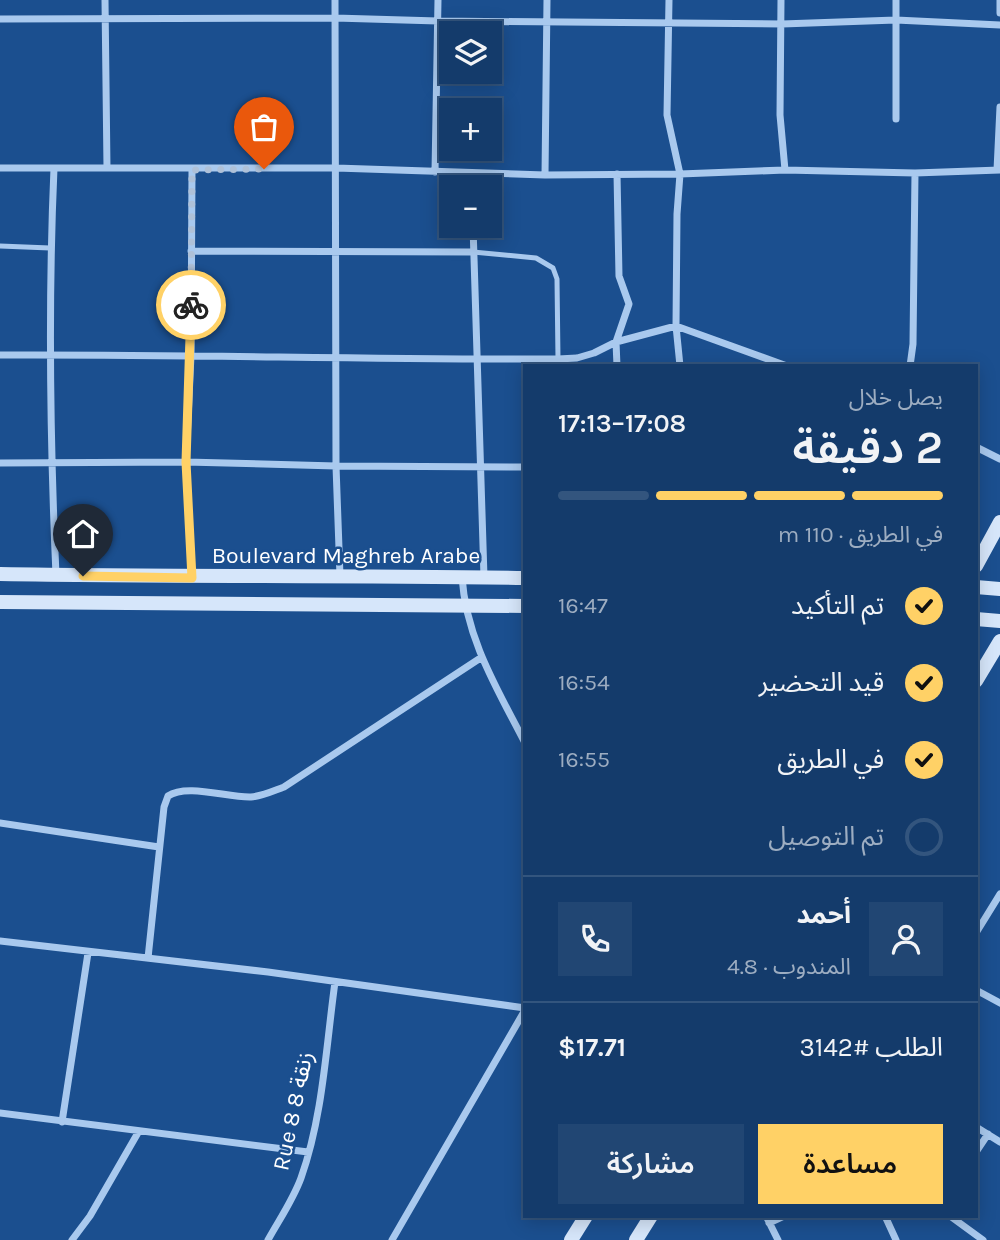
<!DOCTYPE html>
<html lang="ar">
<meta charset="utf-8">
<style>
body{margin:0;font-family:Karla,"Noto Sans Arabic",sans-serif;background:#214673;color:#f1f3f6;direction:rtl;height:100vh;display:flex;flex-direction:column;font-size:26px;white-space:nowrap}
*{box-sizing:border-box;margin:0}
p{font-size:23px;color:#9dadc1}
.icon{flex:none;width:38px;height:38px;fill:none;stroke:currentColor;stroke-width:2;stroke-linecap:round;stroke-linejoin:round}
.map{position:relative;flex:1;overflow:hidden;direction:ltr}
.sheet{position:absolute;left:523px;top:364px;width:455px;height:854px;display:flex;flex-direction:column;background:#143b6b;border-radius:0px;box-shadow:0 4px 18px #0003,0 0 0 2px #33557e;direction:rtl}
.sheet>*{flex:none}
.tools{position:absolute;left:439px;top:21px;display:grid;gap:14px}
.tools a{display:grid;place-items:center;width:63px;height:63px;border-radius:0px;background:#143b6b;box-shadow:0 4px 18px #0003,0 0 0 2px #33557e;font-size:35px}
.pin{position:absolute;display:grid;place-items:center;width:60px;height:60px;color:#fff;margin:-72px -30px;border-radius:50% 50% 50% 0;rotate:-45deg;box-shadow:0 0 7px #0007}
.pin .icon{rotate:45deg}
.courier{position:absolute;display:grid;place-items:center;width:70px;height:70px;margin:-35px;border:5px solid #ffd166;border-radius:50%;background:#fff;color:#222;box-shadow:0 2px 9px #0007}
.overview em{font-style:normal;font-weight:600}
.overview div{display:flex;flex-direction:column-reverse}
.overview{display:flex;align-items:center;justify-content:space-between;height:119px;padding:0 35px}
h1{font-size:46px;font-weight:600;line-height:52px}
.bar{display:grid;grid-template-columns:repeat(4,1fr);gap:10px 7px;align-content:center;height:84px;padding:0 35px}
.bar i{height:9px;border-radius:5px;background:#33557e}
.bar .on{background:#ffd166}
.bar p{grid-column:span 4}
.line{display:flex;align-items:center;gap:18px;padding:0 35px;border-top:2px solid #33557e}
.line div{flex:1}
.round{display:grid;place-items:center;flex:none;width:74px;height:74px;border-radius:0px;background:#214673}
ol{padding:0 35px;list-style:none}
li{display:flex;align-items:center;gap:21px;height:77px}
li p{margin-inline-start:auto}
li .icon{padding:7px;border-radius:50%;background:#ffd166;color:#111;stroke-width:4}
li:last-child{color:#9dadc1}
li i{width:38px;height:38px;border:4px solid #33557e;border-radius:50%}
.button{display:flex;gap:14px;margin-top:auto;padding:14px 35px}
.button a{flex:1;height:80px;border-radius:0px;background:#ffd166;color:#111;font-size:28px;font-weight:600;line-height:80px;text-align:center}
.button a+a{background:#214673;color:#f1f3f6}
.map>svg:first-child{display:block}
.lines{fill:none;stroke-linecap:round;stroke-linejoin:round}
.lane{stroke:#a9c9ee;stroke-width:5}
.street{stroke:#a9c9ee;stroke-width:7}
.secondary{stroke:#d6e6fa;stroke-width:14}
.done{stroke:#afc1d8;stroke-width:7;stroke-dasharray:0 12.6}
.route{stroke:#ffd166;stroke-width:9}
.labels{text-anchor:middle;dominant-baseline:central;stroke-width:5;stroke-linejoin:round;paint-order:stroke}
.street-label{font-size:23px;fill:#fff;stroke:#1b4f8f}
</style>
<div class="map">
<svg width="1000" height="1240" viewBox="0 0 1000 1240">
<rect width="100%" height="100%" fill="#1b4f8f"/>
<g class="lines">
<path class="lane" d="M 0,246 L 50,248
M 473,252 L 536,258 L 553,268 L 557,279 L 558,359"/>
<path class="street" d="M 105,0 L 107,168
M 335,0 L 336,466 L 340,576
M 669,0 L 667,115 L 680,174 L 677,214 L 676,326 L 680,366
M 781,0 L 780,115 L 785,170
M 1000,0 L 1000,13
M 0,19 L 335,18 L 438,21 L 782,24 L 896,20 L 1000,25
M 896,119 L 896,0
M 0,168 L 336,168 L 545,175 L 680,174 L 785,170 L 915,173 L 1000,170
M 54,168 C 48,304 50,439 56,575
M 997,170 L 1000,107
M 435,172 L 438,0
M 545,175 L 547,0
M 474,187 L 474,173
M 473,226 L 484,577
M 191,251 L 473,252
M 0,355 C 186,354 372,360 558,359 L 577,358 L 594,353 L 616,342 L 676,326 L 787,366
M 617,366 L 616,342 L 629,304 L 619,276 L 617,174
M 910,366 L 913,344 L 915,173
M 976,447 L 1000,459
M 0,463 L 186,462 L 336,466 L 525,467
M 192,577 L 186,462 L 191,355 L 192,170
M 462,577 C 466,639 498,690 525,743
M 0,823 L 159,847
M 976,933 L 1000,894
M 0,941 L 268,972 L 525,1008
M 148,958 L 164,807 L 168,796 C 187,783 228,798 251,797 C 263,796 273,791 284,787 L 482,657
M 976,990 L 1000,1003
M 0,1113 L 308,1152
M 62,1122 L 88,953
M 976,1127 L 1000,1142
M 976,1152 L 988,1134
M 766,1216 L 778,1240
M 885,1216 L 896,1240
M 950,1216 L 983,1240
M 769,1223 L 784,1216
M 72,1240 L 90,1216 L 139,1131
M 268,1240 C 279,1220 293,1200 301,1178 C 323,1116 326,1047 335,982
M 392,1240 L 525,1010"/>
<path class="secondary" d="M 976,566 L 1000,522
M 0,574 C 175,577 350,575 525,578
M 976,587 L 1000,589
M 0,602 L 525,606
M 976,619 L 1000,621
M 976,681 L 1000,641
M 571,1240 L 586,1216
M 636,1240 L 651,1216"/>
</g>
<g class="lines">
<path class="done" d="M 191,305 L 192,170 L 264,169"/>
<path class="route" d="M 83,576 L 192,578 L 186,462 L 191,305"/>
</g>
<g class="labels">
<g class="street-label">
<text x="346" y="555">Boulevard Maghreb Arabe</text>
<text transform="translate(293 1111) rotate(-78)">Rue 8 8 زنقة</text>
</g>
</g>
</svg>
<div class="tools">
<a><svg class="icon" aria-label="layers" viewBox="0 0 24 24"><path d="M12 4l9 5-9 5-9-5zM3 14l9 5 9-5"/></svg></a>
<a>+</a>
<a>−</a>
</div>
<div class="pin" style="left:264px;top:169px;background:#ea580c"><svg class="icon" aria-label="bag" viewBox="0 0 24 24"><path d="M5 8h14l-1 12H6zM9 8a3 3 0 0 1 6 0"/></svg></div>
<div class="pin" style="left:83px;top:576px;background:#1f2937"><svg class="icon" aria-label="home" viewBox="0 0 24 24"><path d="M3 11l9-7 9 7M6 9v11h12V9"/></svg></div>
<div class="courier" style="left:191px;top:305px"><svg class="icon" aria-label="bike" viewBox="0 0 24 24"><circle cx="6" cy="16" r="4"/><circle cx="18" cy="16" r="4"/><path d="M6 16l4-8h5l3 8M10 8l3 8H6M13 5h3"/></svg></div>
<section class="sheet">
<div class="overview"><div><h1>2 دقيقة</h1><p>يصل خلال</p></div><em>17:08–17:13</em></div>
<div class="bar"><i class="on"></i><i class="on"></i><i class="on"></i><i></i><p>في الطريق · 110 m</p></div>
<ol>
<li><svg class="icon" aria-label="check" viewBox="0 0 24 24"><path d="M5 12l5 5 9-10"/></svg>تم التأكيد<p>16:47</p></li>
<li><svg class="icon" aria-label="check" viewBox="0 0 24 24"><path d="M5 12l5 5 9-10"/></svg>قيد التحضير<p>16:54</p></li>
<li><svg class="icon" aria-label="check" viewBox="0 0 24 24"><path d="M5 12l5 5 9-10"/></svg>في الطريق<p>16:55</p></li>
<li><i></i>تم التوصيل</li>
</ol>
<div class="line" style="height:126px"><a class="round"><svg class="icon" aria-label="person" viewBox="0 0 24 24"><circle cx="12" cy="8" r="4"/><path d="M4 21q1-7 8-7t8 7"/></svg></a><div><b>أحمد</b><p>المندوب · 4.8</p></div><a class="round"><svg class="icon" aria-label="phone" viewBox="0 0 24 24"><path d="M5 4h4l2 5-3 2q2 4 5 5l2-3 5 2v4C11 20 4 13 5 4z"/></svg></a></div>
<div class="line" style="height:91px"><div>الطلب #3142</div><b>$17.71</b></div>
<div class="button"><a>مساعدة</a><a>مشاركة</a></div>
</section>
</div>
